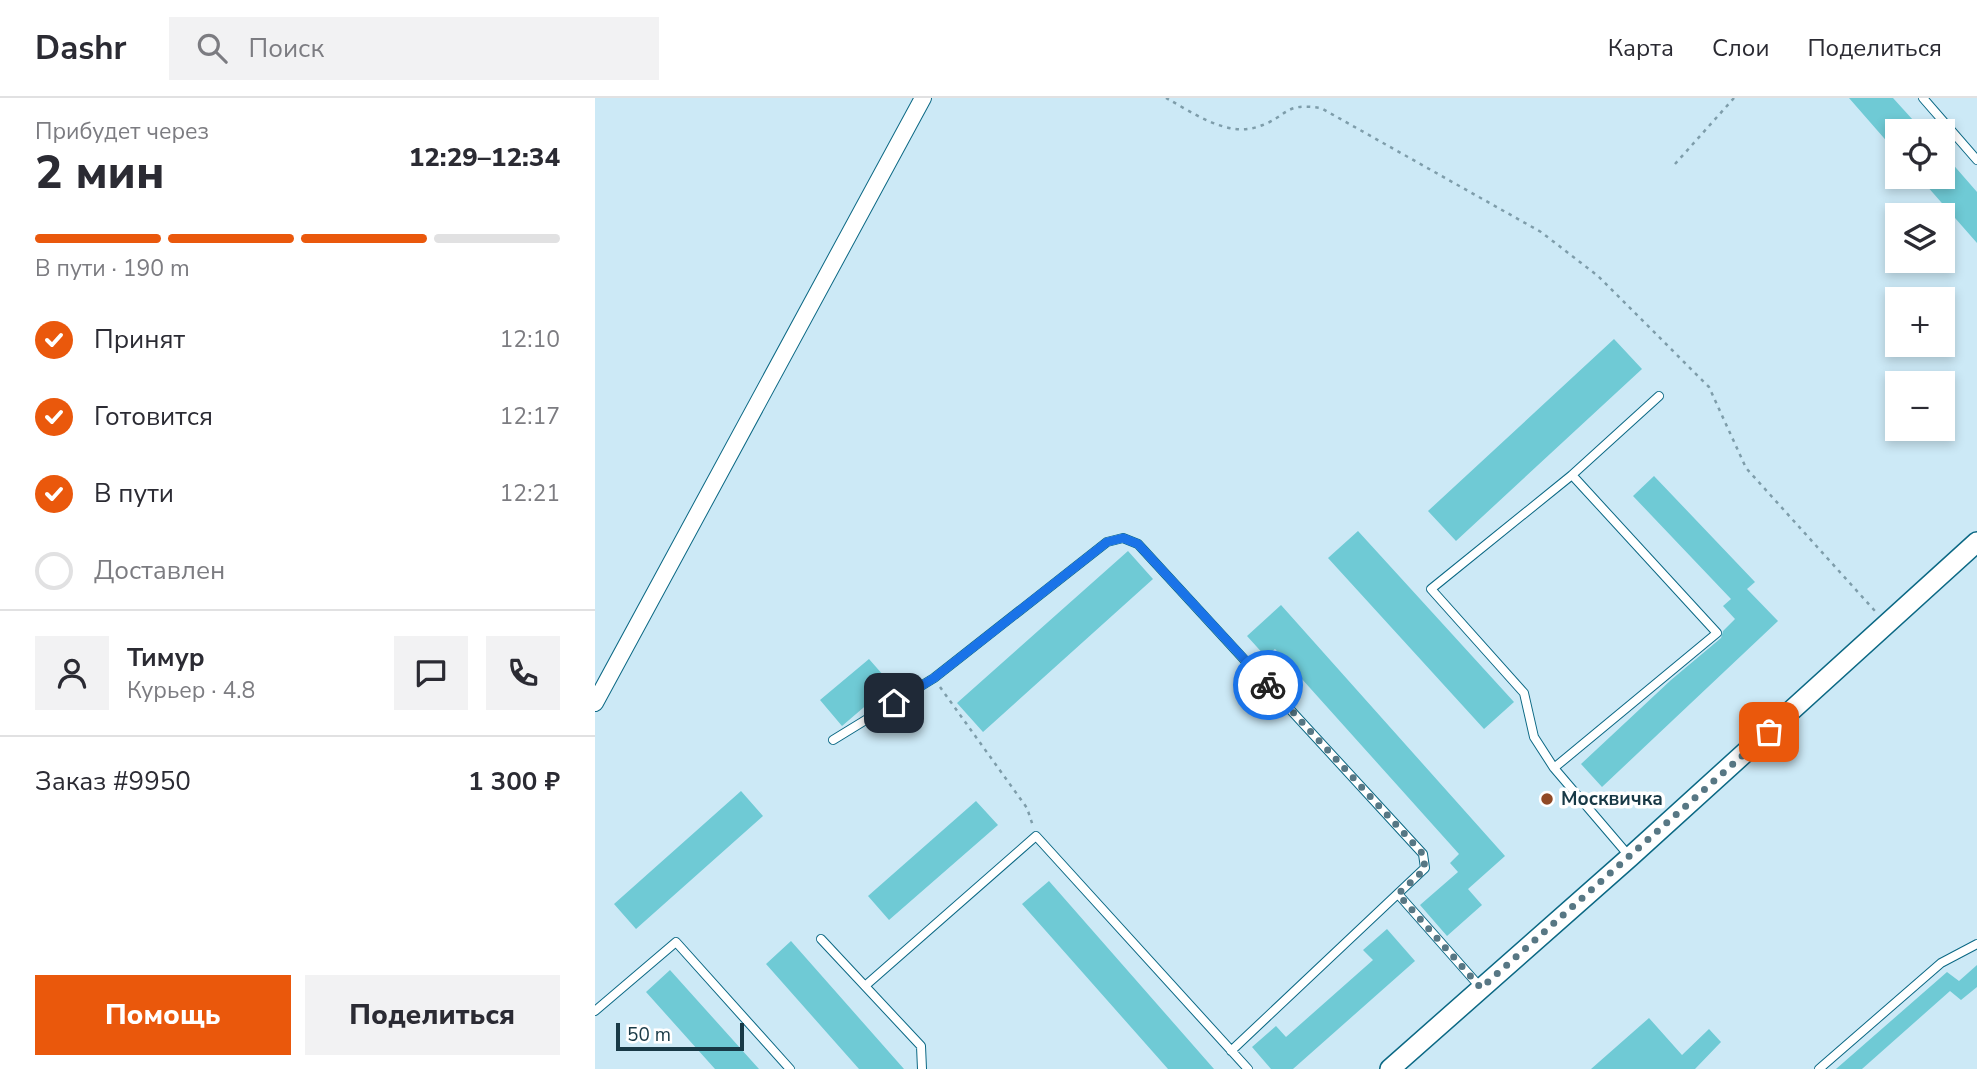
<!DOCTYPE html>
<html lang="ru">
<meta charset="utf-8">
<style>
body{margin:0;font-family:"Nunito Sans",sans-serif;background:#f2f2f3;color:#2b2b33;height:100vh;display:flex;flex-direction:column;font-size:26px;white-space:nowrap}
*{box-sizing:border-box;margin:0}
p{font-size:23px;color:#7c7c81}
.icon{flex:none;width:38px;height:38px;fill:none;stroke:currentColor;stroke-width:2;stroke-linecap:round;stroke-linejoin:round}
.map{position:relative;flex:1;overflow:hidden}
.details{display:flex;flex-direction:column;background:#fff;width:595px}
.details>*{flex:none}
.controls{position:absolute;left:1290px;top:21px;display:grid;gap:14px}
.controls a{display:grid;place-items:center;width:70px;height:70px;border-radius:0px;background:#fff;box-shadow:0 4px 10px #0003;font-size:35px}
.scale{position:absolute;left:21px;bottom:18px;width:128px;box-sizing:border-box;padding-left:7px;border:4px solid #183946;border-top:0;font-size:19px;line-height:24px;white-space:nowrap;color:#183946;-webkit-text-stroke:5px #fff;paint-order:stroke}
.pin{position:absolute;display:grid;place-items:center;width:60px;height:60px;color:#fff;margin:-30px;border-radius:14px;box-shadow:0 4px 10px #0006}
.courier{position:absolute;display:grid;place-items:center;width:70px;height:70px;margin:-35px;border:5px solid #1a73e8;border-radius:50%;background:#fff;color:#222;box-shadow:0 2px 9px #0007}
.headline em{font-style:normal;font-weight:800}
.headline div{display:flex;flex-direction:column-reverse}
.headline{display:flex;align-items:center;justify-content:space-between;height:119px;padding:0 35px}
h1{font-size:46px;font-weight:800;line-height:52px}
.bar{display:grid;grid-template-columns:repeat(4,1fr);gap:10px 7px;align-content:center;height:84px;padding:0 35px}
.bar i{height:9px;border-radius:5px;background:#e1e1e2}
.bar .active{background:#ea580c}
.bar p{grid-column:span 4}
.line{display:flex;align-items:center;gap:18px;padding:0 35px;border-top:2px solid #e1e1e2}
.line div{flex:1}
.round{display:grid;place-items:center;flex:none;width:74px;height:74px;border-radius:0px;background:#f2f2f3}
ol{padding:0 35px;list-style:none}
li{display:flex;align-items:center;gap:21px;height:77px}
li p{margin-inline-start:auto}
li .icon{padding:7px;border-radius:50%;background:#ea580c;color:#fff;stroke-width:4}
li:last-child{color:#7c7c81}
li i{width:38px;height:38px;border:4px solid #e1e1e2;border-radius:50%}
.cta{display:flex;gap:14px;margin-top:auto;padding:14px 35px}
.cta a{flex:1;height:80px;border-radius:0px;background:#ea580c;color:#fff;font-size:28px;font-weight:800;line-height:80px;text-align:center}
.cta a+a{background:#f2f2f3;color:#2b2b33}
header{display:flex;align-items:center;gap:42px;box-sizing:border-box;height:98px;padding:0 35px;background:#fff;border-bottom:2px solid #e1e1e2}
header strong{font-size:33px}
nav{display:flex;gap:38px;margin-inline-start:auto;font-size:24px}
.search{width:490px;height:63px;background:#f2f2f3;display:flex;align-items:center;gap:18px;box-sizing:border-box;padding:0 24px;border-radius:0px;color:#7c7c81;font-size:26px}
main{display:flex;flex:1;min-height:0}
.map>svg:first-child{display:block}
.building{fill:#6fcad5}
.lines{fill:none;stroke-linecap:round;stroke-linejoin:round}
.service-casing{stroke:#0b6884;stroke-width:10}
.minor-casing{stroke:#0b6884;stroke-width:18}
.tertiary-casing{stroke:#0b6884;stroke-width:22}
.path{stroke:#7e9daa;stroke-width:2.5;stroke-dasharray:3.5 5;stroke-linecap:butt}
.service{stroke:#fff;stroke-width:8}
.minor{stroke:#fff;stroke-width:16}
.tertiary{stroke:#fff;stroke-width:19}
.done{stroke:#577784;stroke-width:7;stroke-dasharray:0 12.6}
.route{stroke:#1a73e8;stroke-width:9}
.poi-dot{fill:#904925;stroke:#fff;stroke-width:2.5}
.labels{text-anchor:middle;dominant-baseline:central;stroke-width:7;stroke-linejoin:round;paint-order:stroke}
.poi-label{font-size:19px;font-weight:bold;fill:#183946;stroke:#fff;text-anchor:start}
</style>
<header>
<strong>Dashr</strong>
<div class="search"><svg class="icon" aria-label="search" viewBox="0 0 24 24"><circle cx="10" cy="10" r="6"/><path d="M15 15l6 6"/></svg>Поиск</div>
<nav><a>Карта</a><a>Слои</a><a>Поделиться</a></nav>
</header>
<main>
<section class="details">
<div class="headline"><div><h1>2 мин</h1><p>Прибудет через</p></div><em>12:29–12:34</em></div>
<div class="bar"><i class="active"></i><i class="active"></i><i class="active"></i><i></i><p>В пути · 190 m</p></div>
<ol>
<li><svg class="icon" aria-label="check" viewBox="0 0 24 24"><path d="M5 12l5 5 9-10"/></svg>Принят<p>12:10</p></li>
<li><svg class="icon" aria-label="check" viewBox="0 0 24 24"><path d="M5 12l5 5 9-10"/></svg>Готовится<p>12:17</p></li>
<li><svg class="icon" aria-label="check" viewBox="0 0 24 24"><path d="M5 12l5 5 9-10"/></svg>В пути<p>12:21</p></li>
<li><i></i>Доставлен</li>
</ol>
<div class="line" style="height:126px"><a class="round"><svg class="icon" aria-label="person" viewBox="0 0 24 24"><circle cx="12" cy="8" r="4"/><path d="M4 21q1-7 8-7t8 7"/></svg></a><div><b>Тимур</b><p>Курьер · 4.8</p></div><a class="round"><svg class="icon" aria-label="chat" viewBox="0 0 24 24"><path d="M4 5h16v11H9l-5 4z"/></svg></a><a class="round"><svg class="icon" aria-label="phone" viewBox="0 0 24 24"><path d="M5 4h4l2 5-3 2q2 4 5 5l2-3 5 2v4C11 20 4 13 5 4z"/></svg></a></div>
<div class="line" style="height:91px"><div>Заказ #9950</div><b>1 300 ₽</b></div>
<div class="cta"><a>Помощь</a><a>Поделиться</a></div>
</section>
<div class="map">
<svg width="1382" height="971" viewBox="0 0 1382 971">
<rect width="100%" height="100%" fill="#cce9f6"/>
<path class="building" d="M 1254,0 L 1298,0 L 1328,33 L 1302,33 L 1302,55 Z
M 1348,55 L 1382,94 L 1382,145 L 1324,79 L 1348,79 Z
M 1019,241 L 1047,271 L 861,443 L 833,413 Z
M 1059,378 L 1160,484 L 1152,491 L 1183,523 L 1007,689 L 986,666 L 1076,582 L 1126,540 L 1128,533 L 1140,521 L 1128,508 L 1136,501 L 1038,398 Z
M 763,433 L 919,604 L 889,631 L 733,460 Z
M 533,453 L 558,481 L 388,634 L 362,605 Z
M 686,507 L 910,758 L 873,791 L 887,807 L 852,838 L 825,807 L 863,774 L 855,765 L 864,756 L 680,551 L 671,559 L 652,538 Z
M 274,561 L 296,586 L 247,628 L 225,602 Z
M 146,693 L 168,718 L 41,831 L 19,806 Z
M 381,703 L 403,727 L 294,822 L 273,798 Z
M 454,783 L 619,971 L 573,971 L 427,806 Z
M 792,831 L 820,863 L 698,971 L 676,971 L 657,949 L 681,928 L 691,939 L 778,862 L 768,852 Z
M 196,843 L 309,971 L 264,971 L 171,866 Z
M 1382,867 L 1382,889 L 1366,902 L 1355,893 L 1267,971 L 1241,971 L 1352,874 L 1364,883 Z
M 75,872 L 164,971 L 120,971 L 51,894 Z
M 1054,920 L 1087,957 L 1114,931 L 1126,944 L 1100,971 L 996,971 Z"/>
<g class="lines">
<defs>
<path id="service" d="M 1328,0 L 1382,62
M 977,377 L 1064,298
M 238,642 L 339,580 L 512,444 L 528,440 L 543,446 L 828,756 L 830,770 L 636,953
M 959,670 L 1122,535 L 977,377 L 836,491 L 929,595 L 939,639 L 959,670 L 1035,759
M 803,796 L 886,890
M 226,841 L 326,948 L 327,971
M 270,888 L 441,738 L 653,971
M 0,913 L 81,844 L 195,971
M 1224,971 L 1346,865 L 1382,846"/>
<path id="minor" d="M 0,605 L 328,0"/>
<path id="tertiary" d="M 795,971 L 1035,759 L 1382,444"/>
</defs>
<use href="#service" class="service-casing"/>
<use href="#minor" class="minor-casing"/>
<use href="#tertiary" class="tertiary-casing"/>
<path class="path" d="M 571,0 C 597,14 631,39 662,29 C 694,19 687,4 726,10 L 946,134 L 1003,178 L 1114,289 L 1151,370 L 1280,513
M 1080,66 L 1139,0
M 345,589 L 432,710 L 438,728"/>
<use href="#service" class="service"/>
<use href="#minor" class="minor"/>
<use href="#tertiary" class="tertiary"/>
</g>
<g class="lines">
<path class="done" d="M 673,587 L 828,756 L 830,771 L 803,796 L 886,890 L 1174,634"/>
<path class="route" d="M 299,605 L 339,580 L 512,444 L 528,440 L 543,446 L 673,587"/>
</g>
<circle class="poi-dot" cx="952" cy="701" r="7"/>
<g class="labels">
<g class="poi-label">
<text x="966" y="701">Москвичка</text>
</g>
</g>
</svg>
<div class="controls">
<a><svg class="icon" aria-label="locate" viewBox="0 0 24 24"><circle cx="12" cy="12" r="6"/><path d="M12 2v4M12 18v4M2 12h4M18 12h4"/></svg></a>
<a><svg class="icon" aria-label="layers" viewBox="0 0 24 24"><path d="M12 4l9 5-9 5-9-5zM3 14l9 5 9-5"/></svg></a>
<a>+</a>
<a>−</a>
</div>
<div class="scale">50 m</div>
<div class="pin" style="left:1174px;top:634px;background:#ea580c"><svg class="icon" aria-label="bag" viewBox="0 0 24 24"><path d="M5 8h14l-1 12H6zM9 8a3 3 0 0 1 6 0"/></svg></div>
<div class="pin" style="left:299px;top:605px;background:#1f2937"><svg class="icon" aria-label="home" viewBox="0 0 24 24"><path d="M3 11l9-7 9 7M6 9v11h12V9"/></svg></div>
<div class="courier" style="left:673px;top:587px"><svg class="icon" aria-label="bike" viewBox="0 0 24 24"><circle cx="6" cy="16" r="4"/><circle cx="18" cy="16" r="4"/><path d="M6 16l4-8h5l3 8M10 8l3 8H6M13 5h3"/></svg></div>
</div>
</main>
